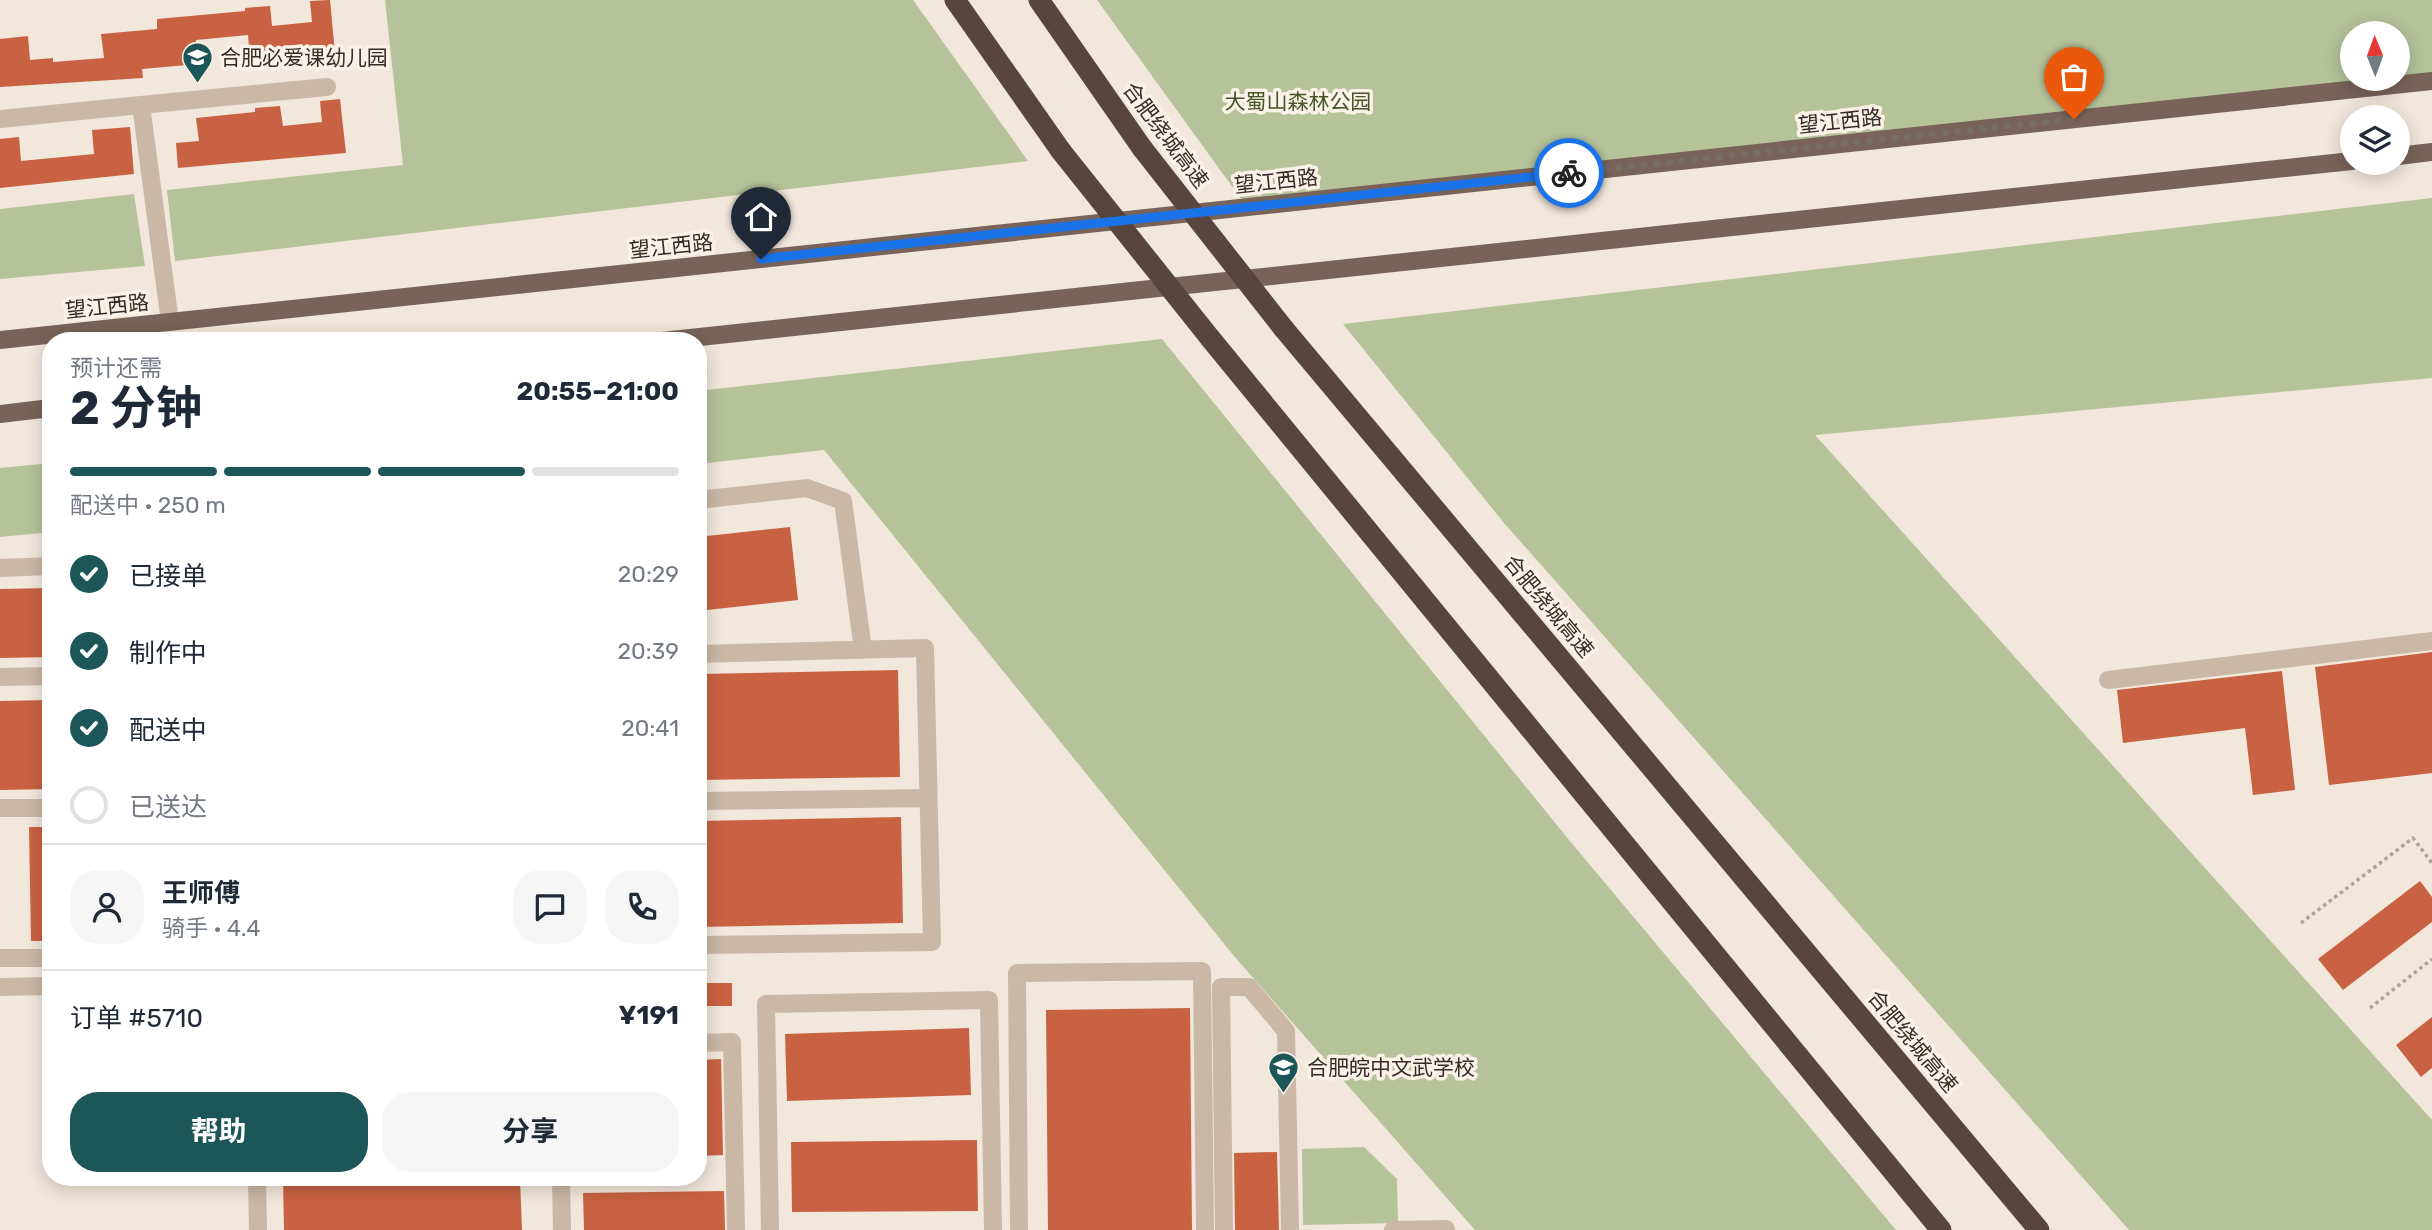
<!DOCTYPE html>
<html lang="zh">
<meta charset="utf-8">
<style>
body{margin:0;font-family:Rubik,"Noto Sans SC",sans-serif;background:#f6f6f7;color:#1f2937;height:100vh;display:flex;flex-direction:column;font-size:26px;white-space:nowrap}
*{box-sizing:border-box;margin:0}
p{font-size:23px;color:#747a83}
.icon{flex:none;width:38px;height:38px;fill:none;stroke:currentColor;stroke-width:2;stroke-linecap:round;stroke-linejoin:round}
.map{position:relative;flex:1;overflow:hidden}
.side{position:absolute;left:42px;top:332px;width:665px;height:854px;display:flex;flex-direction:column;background:#fff;border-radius:28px;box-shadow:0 4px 18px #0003}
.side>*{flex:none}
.needle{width:46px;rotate:359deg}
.buttons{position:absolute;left:2340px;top:21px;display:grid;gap:14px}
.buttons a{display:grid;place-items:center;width:70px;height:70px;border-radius:50%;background:#fff;box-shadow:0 4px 18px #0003;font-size:35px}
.pin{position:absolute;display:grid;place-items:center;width:60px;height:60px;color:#fff;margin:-72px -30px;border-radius:50% 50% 50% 0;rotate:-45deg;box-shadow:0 0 7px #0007}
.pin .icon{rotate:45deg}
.courier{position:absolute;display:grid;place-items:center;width:70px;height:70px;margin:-35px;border:5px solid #1a73e8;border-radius:50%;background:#fff;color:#222;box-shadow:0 2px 9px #0007}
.overview em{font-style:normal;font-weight:700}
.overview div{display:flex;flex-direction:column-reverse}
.overview{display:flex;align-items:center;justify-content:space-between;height:119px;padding:0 28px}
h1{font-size:46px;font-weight:700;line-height:52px}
.bar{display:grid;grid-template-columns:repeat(4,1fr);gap:10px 7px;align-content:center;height:84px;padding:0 28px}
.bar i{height:9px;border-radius:5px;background:#e0e1e3}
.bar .active{background:#1c5659}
.bar p{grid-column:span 4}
.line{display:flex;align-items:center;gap:18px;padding:0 28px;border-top:2px solid #e0e1e3}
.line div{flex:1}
.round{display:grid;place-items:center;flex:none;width:74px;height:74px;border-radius:28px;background:#f6f6f7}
ol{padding:0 28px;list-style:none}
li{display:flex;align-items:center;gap:21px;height:77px}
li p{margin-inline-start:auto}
li .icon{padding:7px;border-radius:50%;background:#1c5659;color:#fff;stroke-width:4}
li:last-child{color:#747a83}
li i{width:38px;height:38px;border:4px solid #e0e1e3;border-radius:50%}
.primary-button{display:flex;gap:14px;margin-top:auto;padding:14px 28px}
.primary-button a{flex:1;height:80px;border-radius:28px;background:#1c5659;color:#fff;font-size:28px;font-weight:700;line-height:80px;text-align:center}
.primary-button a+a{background:#f6f6f7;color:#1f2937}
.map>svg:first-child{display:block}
.green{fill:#b5c29a;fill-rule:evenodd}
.building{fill:#c96242}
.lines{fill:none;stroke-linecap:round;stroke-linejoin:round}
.path{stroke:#b7a190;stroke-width:3.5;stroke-dasharray:3.5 3.5;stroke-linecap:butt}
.minor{stroke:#cbb7a6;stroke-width:18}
.major{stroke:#796358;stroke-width:18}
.highway{stroke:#58463e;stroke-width:21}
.highway-bridge{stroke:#58463e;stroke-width:21}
.done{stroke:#786d66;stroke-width:7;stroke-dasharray:0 12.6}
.route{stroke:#1a73e8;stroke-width:9}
.labels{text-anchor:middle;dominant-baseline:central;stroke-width:7;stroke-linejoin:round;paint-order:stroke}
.poi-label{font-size:21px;fill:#372c27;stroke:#faf1e7;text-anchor:start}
.park-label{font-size:21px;fill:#46562a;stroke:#faf1e7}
.street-label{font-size:21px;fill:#372c27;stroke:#faf1e7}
</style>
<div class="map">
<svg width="2432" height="1230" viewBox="0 0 2432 1230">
<rect width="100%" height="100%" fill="#f2e7db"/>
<path class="green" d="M 385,0 L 913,0 L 1028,161 L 175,261 L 167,190 L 403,165 Z
M 1097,0 L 2432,0 L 2432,81 L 1247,207 ZM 2352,33 L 2398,33 L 2398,79 L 2352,79 Z
M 134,194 L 145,266 L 0,279 L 0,209 Z
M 2432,198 L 2432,378 L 1815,435 L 2432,1120 L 2432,1230 L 2129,1230 L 1504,523 L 1343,324 Z
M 1162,339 L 1569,840 L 1896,1230 L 1475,1230 L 1234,956 L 824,450 L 698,464 L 698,391 Z
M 51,463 L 51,532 L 0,537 L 0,468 Z
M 1364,1147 L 1397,1179 L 1398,1223 L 1303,1225 L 1302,1149 Z"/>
<path class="building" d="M 330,0 L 335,53 L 250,62 L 248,35 L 196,40 L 198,64 L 142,69 L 143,78 L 0,87 L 0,39 L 28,36 L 30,60 L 53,58 L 53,62 L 104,58 L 101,34 L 157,29 L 157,19 L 245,11 L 245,8 L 270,6 L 272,26 L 312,22 L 310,1 Z
M 340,99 L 346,153 L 178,168 L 176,143 L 199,141 L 196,118 L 255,112 L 255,108 L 280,106 L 283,126 L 322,122 L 320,101 Z
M 130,127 L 134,174 L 0,188 L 0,139 L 19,137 L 21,161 L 94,154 L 92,130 Z
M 790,527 L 798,600 L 698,611 L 698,537 Z
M 51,588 L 51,657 L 0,658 L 0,589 Z
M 2432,652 L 2432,773 L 2329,785 L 2315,667 Z
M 898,670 L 900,777 L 698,780 L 698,674 Z
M 2282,671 L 2295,790 L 2253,795 L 2245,728 L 2123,743 L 2117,690 Z
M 51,700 L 51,789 L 0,790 L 0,701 Z
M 901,817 L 903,923 L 698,927 L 698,821 Z
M 29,827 L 51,827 L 51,941 L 31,941 Z
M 2420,881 L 2432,897 L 2432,922 L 2343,990 L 2318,959 Z
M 707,983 L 732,983 L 732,1006 L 707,1006 Z
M 1190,1008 L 1192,1230 L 1048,1230 L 1046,1010 Z
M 2432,1017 L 2432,1068 L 2421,1077 L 2396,1045 Z
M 969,1028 L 971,1095 L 787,1101 L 785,1034 Z
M 721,1059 L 723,1155 L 698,1156 L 698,1060 Z
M 977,1140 L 978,1211 L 792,1212 L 791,1142 Z
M 1277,1152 L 1279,1230 L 1235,1230 L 1234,1153 Z
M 283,1178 L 520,1178 L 522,1230 L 284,1230 Z
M 724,1191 L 725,1230 L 584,1230 L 583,1193 Z"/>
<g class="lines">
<path class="path" d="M 2301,923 L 2413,838 L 2432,863
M 2370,1008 L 2432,959"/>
<path class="minor" d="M 141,105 L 327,87
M 0,119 L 141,105 L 170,322
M 698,500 L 807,488 L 843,501 L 863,650
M 0,568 L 51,566
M 698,654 L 925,648 L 932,942 L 698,945
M 0,677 L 51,676
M 2108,680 L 2432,641
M 698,801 L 928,798
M 0,808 L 51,808
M 0,958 L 51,958
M 0,987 L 51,986
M 698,1043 L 732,1042 L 736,1230
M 257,1178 L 258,1230
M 561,1178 L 562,1230
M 770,1230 L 766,1004 L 989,1000 L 993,1230
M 1019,1230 L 1017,973 L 1202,971 L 1205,1230
M 1224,1230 L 1221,987 L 1249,987 L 1286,1031 L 1290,1230
M 1393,1230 L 1446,1229"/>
<path class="major" d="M 2398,156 L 2432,152
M 0,340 L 2432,81
M 662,341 L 2352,161
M 0,414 L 51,408"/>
<path class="highway" d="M 955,0 L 1061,151
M 1039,0 L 1142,148
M 1284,329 L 2039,1230
M 1210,338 L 1941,1230"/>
<path class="highway-bridge" d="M 1142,148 L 1284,329
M 1061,151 L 1210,338"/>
</g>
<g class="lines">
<path class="done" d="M 1569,173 L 2074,119"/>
<path class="route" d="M 761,259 L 1569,173"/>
</g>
<defs>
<symbol id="school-pin" viewBox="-11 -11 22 30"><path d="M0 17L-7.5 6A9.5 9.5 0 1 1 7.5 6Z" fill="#1c5659" stroke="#faf1e7"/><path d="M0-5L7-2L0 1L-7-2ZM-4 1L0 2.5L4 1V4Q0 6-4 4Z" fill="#fff"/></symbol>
</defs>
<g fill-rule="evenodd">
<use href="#school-pin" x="180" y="40" width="35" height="47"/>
<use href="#school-pin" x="1266" y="1050" width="35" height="47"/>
</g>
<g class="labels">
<g class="poi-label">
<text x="220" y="57">合肥必爱课幼儿园</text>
<text x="1307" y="1067">合肥皖中文武学校</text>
</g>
<g class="park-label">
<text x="1298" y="101">大蜀山森林公园</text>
</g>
<g class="street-label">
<text transform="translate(1840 121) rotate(-6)">望江西路</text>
<text transform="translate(1166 135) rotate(53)">合肥绕城高速</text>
<text transform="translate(1276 181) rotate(-6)">望江西路</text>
<text transform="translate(671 246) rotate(-6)">望江西路</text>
<text transform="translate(107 306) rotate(-6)">望江西路</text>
<text transform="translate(1549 606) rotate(50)">合肥绕城高速</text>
<text transform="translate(1913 1041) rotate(50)">合肥绕城高速</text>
</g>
</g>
</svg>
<div class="buttons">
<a><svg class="needle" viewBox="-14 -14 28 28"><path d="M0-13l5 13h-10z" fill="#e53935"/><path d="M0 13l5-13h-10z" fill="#747a83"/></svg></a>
<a><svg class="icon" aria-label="layers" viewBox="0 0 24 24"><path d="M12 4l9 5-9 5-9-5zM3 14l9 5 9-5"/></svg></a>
</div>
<div class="pin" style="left:2074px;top:119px;background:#ea580c"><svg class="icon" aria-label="bag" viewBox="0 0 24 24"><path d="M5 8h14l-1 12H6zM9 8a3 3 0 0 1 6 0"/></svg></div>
<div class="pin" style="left:761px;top:259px;background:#1f2937"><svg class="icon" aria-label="home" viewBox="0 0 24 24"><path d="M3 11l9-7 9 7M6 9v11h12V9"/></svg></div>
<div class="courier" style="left:1569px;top:173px"><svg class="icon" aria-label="bike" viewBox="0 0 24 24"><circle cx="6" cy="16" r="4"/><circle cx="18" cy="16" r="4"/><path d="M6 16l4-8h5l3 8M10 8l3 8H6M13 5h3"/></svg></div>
<section class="side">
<div class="overview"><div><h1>2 分钟</h1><p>预计还需</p></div><em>20:55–21:00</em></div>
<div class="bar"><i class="active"></i><i class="active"></i><i class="active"></i><i></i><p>配送中 · 250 m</p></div>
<ol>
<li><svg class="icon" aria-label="check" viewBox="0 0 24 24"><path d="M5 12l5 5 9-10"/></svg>已接单<p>20:29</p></li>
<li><svg class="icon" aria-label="check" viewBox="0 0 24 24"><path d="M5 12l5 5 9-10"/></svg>制作中<p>20:39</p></li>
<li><svg class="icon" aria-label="check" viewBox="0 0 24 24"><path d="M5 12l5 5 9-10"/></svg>配送中<p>20:41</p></li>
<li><i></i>已送达</li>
</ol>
<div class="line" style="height:126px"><a class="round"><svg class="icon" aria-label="person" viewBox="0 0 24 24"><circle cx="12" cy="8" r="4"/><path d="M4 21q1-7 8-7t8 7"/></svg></a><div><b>王师傅</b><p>骑手 · 4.4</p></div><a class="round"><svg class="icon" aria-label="chat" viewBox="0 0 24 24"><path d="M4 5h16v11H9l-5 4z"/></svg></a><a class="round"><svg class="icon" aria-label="phone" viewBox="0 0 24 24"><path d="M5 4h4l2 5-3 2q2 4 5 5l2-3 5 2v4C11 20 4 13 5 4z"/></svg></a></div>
<div class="line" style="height:91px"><div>订单 #5710</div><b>¥191</b></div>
<div class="primary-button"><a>帮助</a><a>分享</a></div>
</section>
</div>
